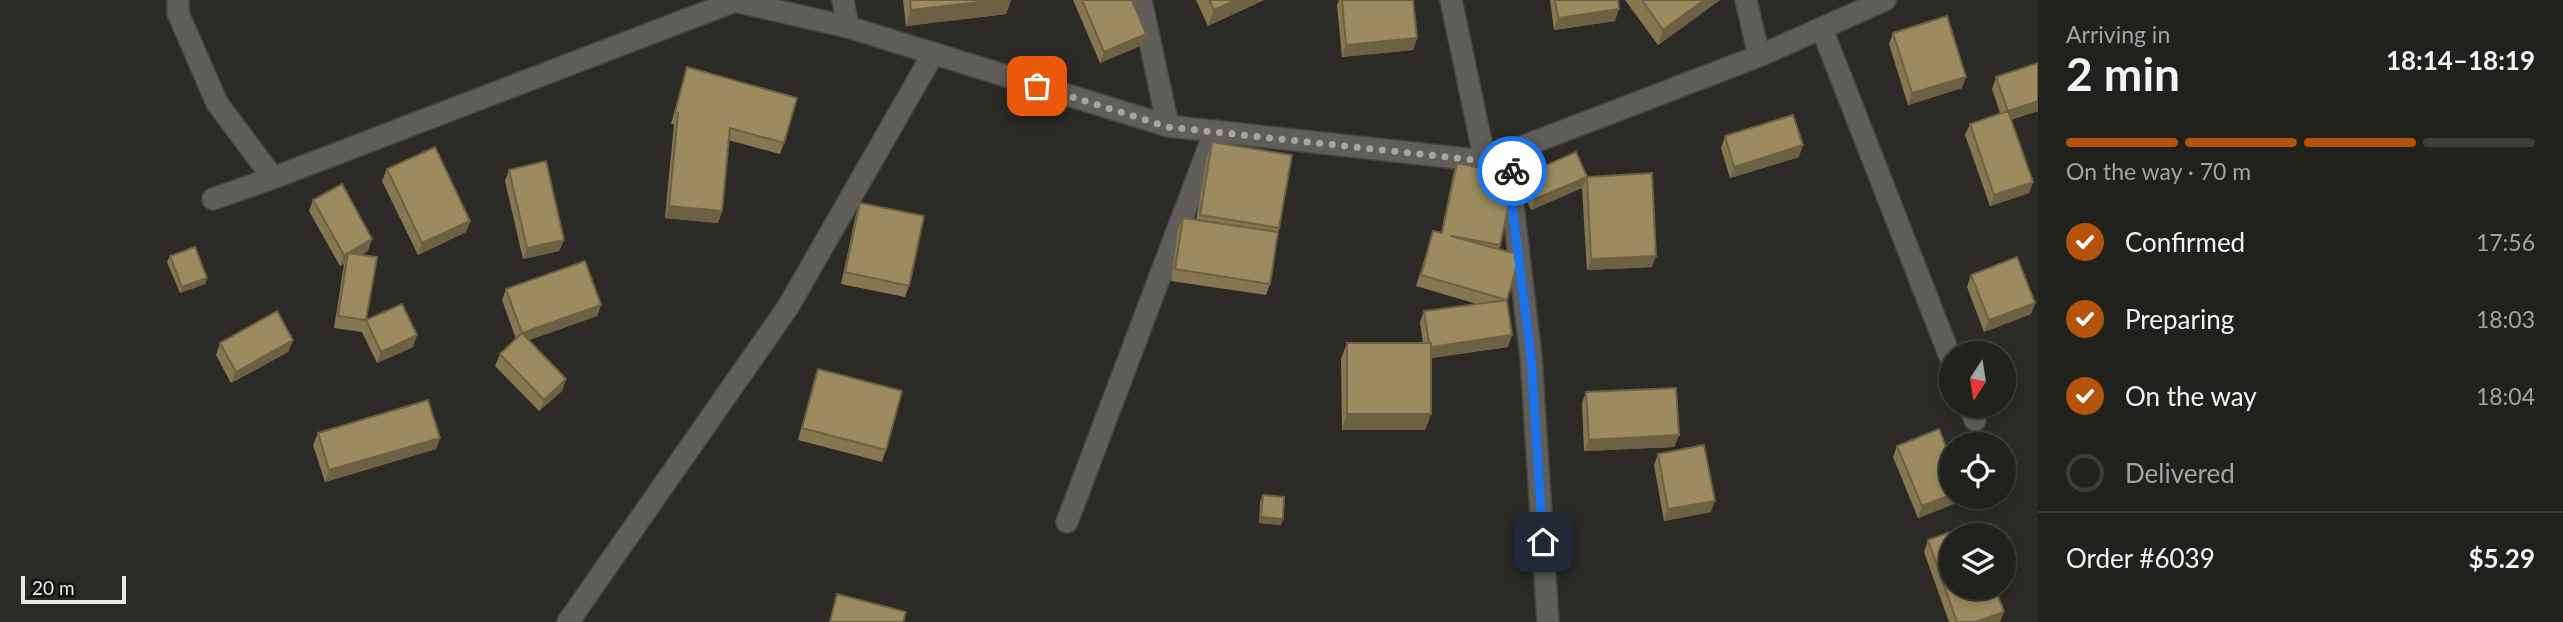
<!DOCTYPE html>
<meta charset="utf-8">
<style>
body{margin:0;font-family:Lato,sans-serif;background:#282825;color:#f1f3f6;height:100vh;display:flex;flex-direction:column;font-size:26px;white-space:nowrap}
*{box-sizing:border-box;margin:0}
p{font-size:23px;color:#a2a3a3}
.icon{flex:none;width:38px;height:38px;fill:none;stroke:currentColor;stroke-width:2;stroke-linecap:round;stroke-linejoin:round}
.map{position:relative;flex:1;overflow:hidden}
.details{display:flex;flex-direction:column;background:#20201c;width:525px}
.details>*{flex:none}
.needle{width:46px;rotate:192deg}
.tools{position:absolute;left:1939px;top:341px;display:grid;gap:14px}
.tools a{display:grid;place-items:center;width:77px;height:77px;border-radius:50%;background:#20201c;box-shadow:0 4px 10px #0003,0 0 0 2px #3d3e3b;font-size:35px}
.scale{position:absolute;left:21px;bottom:18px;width:105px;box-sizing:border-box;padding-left:7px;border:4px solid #e8e7e5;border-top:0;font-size:19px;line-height:24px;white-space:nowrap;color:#e8e7e5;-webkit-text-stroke:5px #131211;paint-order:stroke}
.pin{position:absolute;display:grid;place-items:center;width:60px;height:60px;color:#fff;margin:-30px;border-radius:14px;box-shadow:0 4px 10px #0006}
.courier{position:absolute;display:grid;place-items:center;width:70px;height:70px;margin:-35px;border:5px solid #1a73e8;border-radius:50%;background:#fff;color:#222;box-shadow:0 2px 9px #0007}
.summary em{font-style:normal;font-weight:700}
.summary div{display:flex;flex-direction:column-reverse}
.summary{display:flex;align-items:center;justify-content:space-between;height:119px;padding:0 28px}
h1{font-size:46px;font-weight:700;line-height:52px}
.bar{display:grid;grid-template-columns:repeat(4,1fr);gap:10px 7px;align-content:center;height:84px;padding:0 28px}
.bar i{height:9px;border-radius:5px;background:#3d3e3b}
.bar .current{background:#b45309}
.bar p{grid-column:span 4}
.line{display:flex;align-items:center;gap:18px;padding:0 28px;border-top:2px solid #3d3e3b}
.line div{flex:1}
ol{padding:0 28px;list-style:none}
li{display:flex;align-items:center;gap:21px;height:77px}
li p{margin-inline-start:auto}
li .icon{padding:7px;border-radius:50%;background:#b45309;color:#fff;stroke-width:4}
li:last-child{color:#a2a3a3}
li i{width:38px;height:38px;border:4px solid #3d3e3b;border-radius:50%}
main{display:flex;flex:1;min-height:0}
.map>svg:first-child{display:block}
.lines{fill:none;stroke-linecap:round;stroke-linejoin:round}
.minor-casing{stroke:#464542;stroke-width:24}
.minor{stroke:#605e5a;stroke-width:21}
.wall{fill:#857851}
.shaded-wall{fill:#6c6142}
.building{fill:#9b8b5e;stroke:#6c6142;stroke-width:2}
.done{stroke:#a6a5a2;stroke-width:7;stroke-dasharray:0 12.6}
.route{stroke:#1a73e8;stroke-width:9}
</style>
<main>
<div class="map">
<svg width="2038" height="622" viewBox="0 0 2038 622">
<rect width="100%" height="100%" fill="#2b2a26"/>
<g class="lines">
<defs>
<path id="minor" d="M 178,0 L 178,13 L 217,103 L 273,178
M 843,0 L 848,27
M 1141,0 L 1168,126
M 1451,0 L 1485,161
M 1746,0 L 1759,56
M 1822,29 L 1951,359
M 1512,151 L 1512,197 L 1531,357 L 1548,622
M 213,199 L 273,178 L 735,1 L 848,27 L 1168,126 L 1485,161 L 1759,56 L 1885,0
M 1970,406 L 1975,420
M 1067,522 L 1215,131
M 568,622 L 788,307 L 933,54"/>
</defs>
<use href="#minor" class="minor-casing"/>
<use href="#minor" class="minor"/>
</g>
<path class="wall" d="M 903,0 L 1011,0 L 1006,14 L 906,26 Z
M 1073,0 L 1132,0 L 1142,45 L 1100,63 Z
M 1196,0 L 1264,0 L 1208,26 Z
M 1339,0 L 1413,0 L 1417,38 L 1413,50 L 1342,57 L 1337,5 Z
M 1550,0 L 1618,0 L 1615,21 L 1554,30 Z
M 1625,0 L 1720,0 L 1658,45 Z
M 1893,33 L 1962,88 L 1908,105 L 1889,44 Z
M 687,67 L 784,143 L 780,154 L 728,140 L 722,211 L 718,223 L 665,218 L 674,124 L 671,124 Z
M 1996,77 L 2038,111 L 2011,120 L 2033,182 L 2029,193 L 1990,206 L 1965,135 L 1970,124 L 2000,113 L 1992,89 Z
M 1725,136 L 1799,157 L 1730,178 L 1721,148 Z
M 1212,142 L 1279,228 L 1270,284 L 1266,295 L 1171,281 L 1178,229 L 1183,218 L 1196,220 L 1207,157 Z
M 1457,163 L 1500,245 L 1499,249 L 1507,300 L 1508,347 L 1431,358 L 1431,414 L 1425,430 L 1342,430 L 1341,359 L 1347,343 L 1423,343 L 1420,322 L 1424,311 L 1477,304 L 1416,286 L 1433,231 L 1441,233 L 1453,175 Z
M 387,169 L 470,221 L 466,232 L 418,255 L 382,181 Z
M 509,170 L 564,240 L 559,251 L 523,259 L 505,181 Z
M 1524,175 L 1587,177 L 1652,267 L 1587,270 L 1582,188 L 1531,210 L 1520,186 Z
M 313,200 L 368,251 L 361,255 L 366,320 L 413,347 L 377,363 L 362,332 L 334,328 L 344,264 L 340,266 L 309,211 Z
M 860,203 L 909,286 L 905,297 L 841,284 L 856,214 Z
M 170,256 L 207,278 L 205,284 L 180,293 L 167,262 Z
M 1971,275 L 2035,303 L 2031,314 L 1984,332 L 1967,287 Z
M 506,289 L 601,305 L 597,316 L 529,340 L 566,379 L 562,391 L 539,411 L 495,366 L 500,354 L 516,339 L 502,300 Z
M 293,340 L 288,352 L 231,383 L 216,355 L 220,343 Z
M 818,369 L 886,450 L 882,462 L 798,440 L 814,380 Z
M 1586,392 L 1679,435 L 1674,447 L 1584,451 L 1582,403 Z
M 318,433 L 440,438 L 436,449 L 325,482 L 313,445 Z
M 1897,446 L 1959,502 L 1918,518 L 1893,457 Z
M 1658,454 L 1711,512 L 1664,521 L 1654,465 Z
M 1263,495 L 1283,519 L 1281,525 L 1259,523 L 1260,502 Z
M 1928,540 L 2000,622 L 1949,622 L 1924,552 Z"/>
<path class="shaded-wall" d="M 996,0 L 1011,0 L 1006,14 L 906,26 L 911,10 Z
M 1236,0 L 1264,0 L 1208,26 L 1214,10 Z
M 1704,0 L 1720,0 L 1658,45 L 1663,30 Z
M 1619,9 L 1615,21 L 1554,30 L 1558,18 Z
M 1146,34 L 1142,45 L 1100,63 L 1104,52 Z
M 1417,38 L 1413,50 L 1342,57 L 1346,45 Z
M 1966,77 L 1962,88 L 1908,105 L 1912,93 Z
M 2038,101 L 2038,111 L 2004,122 L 2008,111 Z
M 1803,145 L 1799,157 L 1730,178 L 1734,167 Z
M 1587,177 L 1582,188 L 1531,210 L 1535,199 Z
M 2033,182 L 2029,193 L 1990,206 L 1994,195 Z
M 669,206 L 722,211 L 718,223 L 665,218 Z
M 470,221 L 466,232 L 418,255 L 422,243 Z
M 372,239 L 368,251 L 347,263 L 348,253 L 344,264 L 340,266 L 344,255 Z
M 564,240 L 559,251 L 523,259 L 527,248 Z
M 1656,256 L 1652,267 L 1587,270 L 1591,259 Z
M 207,278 L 205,284 L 180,293 L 182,287 Z
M 2035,303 L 2031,314 L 1984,332 L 1989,320 Z
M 601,305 L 597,316 L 518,344 L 522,333 Z
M 417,335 L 413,347 L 377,363 L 381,352 Z
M 1512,335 L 1508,347 L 1425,358 L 1429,347 Z
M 293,340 L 288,352 L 231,383 L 236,372 Z
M 566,379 L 562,391 L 539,411 L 544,400 Z
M 1347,414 L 1431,414 L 1425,430 L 1342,430 Z
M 1679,435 L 1674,447 L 1584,451 L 1589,440 Z
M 440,438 L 436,449 L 325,482 L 329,470 Z
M 1951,495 L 1951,497 L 1961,497 L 1959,502 L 1918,518 L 1922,506 Z
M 1715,501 L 1711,512 L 1664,521 L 1668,509 Z
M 1261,517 L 1283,519 L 1281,525 L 1259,523 Z
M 2004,612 L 2000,622 L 1975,622 Z"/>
<path class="building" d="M 910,0 L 996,0 L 911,10 Z
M 1082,0 L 1132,0 L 1146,34 L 1104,52 Z
M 1209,0 L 1236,0 L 1214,10 Z
M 1342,0 L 1413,0 L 1417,38 L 1346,45 Z
M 1555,0 L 1618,0 L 1619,9 L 1558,18 Z
M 1642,0 L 1704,0 L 1663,30 Z
M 1947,16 L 1966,77 L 1912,93 L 1893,33 Z
M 2038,63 L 2038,101 L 2008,111 L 2033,182 L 1994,195 L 1970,124 L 2008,111 L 1996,77 Z
M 687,67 L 797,98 L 784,143 L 730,128 L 722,211 L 669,206 L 678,113 L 675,112 Z
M 1793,115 L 1803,145 L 1734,167 L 1725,136 Z
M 1212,142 L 1292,155 L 1279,228 L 1200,215 Z
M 435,147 L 470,221 L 422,243 L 387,169 Z
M 1576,152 L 1587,177 L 1652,173 L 1656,256 L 1591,259 L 1587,177 L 1535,199 L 1524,175 Z
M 546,161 L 564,240 L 527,248 L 509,170 Z
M 1457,163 L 1515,175 L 1500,245 L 1451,236 L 1520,255 L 1507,300 L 1512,335 L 1431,347 L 1431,343 L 1429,343 L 1424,311 L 1507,300 L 1421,275 L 1433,231 L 1442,233 Z
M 342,184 L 372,239 L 344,255 L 313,200 Z
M 860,203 L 924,216 L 909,286 L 845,272 Z
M 1183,218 L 1278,232 L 1270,284 L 1175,269 Z
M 195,247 L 207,278 L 182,287 L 170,256 Z
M 348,253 L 377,257 L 366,320 L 338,316 Z
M 2017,257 L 2035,303 L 1989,320 L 1971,275 Z
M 585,261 L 601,305 L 522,333 L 506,289 Z
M 402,304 L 417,335 L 381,352 L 366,320 Z
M 277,311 L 293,340 L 236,372 L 220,343 Z
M 522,333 L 566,379 L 544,400 L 500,354 Z
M 1347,343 L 1431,343 L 1431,414 L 1347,414 Z
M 818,369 L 902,391 L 886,450 L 802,428 Z
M 1676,388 L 1679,435 L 1589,440 L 1586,392 Z
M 428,400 L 440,438 L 329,470 L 318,433 Z
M 1939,429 L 1951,460 L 1951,495 L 1922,506 L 1897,446 Z
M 1704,445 L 1715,501 L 1668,509 L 1658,454 Z
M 1263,495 L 1284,497 L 1283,519 L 1261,517 Z
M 1972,524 L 1976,536 L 1951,536 L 1951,588 L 1995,588 L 2004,612 L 1975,622 L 1957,622 L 1928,540 Z
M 837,594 L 906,612 L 903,622 L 830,622 Z"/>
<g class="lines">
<path class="done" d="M 1037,86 L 1168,127 L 1485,161 L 1512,151 L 1512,171"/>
<path class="route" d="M 1512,171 L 1511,197 L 1531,357 L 1543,542"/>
</g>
</svg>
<div class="tools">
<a><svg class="needle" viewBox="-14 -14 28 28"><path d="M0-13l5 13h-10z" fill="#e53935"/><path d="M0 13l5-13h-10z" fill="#a2a3a3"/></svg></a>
<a><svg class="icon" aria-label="locate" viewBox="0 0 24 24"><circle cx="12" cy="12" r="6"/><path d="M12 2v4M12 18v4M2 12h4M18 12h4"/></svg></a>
<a><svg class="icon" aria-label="layers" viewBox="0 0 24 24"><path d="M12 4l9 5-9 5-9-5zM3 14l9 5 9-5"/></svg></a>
</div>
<div class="scale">20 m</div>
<div class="pin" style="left:1037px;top:86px;background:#ea580c"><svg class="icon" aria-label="bag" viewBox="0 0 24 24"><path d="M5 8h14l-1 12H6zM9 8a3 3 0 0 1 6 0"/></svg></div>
<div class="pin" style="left:1543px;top:542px;background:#1f2937"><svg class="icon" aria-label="home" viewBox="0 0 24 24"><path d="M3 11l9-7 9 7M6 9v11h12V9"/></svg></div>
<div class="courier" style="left:1512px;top:171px"><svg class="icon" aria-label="bike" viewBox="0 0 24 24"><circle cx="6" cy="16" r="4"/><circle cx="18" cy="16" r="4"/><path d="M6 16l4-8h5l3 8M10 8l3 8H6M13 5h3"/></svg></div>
</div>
<section class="details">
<div class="summary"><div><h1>2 min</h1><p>Arriving in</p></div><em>18:14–18:19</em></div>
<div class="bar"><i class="current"></i><i class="current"></i><i class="current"></i><i></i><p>On the way · 70 m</p></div>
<ol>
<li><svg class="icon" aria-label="check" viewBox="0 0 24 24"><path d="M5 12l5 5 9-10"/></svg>Confirmed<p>17:56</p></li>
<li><svg class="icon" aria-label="check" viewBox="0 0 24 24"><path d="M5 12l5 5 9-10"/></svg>Preparing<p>18:03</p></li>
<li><svg class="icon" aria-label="check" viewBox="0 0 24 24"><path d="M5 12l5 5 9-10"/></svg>On the way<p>18:04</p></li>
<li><i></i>Delivered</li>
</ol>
<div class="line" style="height:91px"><div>Order #6039</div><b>$5.29</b></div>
</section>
</main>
